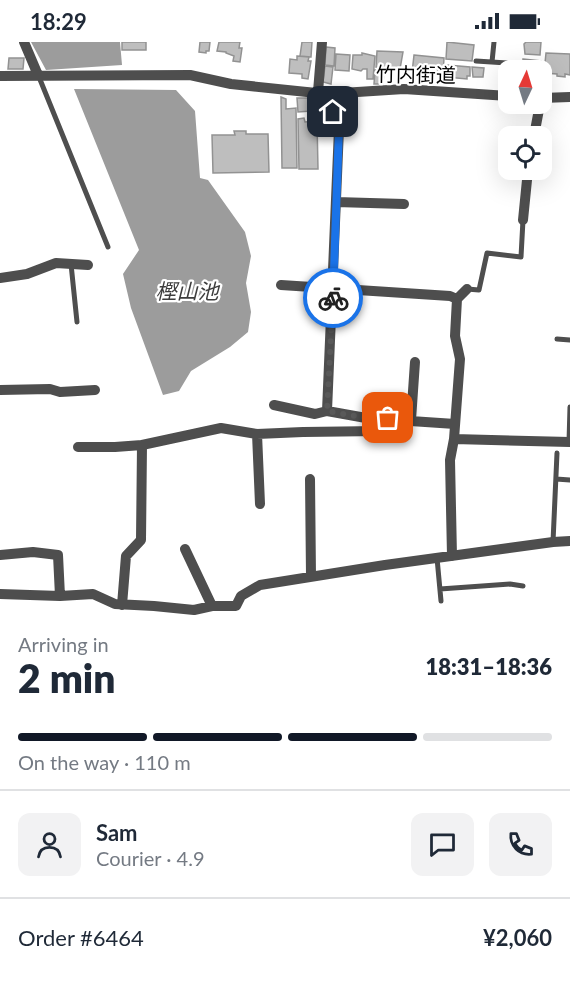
<!DOCTYPE html>
<meta charset="utf-8">
<style>
body{margin:0;font-family:Lato,"Noto Sans JP",sans-serif;background:#f2f2f3;color:#1f2937;height:100vh;display:flex;flex-direction:column;font-size:22px;white-space:nowrap}
*{box-sizing:border-box;margin:0}
p{font-size:20px;color:#747a83}
.icon{flex:none;width:33px;height:33px;fill:none;stroke:currentColor;stroke-width:2;stroke-linecap:round;stroke-linejoin:round}
.map{position:relative;height:573px;overflow:hidden}
.details{display:flex;flex-direction:column;background:#fff;flex:1}
.details>*{flex:none}
.needle{width:39px;rotate:4deg}
.buttons{position:absolute;left:498px;top:18px;display:grid;gap:12px}
.buttons a{display:grid;place-items:center;width:54px;height:54px;border-radius:12px;background:#fff;box-shadow:0 6px 24px #0002;font-size:30px}
.pin{position:absolute;display:grid;place-items:center;width:51px;height:51px;color:#fff;margin:-26px;border-radius:12px;box-shadow:0 3px 9px #0006}
.courier{position:absolute;display:grid;place-items:center;width:60px;height:60px;margin:-30px;border:4px solid #1a73e8;border-radius:50%;background:#fff;color:#222;box-shadow:0 2px 8px #0007}
.head em{font-style:normal;font-weight:800}
.head div{display:flex;flex-direction:column-reverse}
.head{display:flex;align-items:center;justify-content:space-between;height:102px;padding:0 18px}
h1{font-size:39px;font-weight:800;line-height:45px}
.bar{display:grid;grid-template-columns:repeat(4,1fr);gap:9px 6px;align-content:center;height:72px;padding:0 18px}
.bar i{height:8px;border-radius:4px;background:#e0e1e3}
.bar .selected{background:#111827}
.bar p{grid-column:span 4}
.line{display:flex;align-items:center;gap:15px;padding:0 18px;border-top:2px solid #e0e1e3}
.line div{flex:1}
.round{display:grid;place-items:center;flex:none;width:63px;height:63px;border-radius:12px;background:#f2f2f3}
.status{display:flex;justify-content:space-between;align-items:center;height:42px;padding:0 30px;background:#fff;direction:ltr}
.status svg{height:16px;fill:currentColor}
.map>svg:first-child{display:block}
.water{fill:#9c9c9c}
.building{fill:#bebebe;stroke:#929292;stroke-width:1.5}
.lines{fill:none;stroke-linecap:round;stroke-linejoin:round}
.service{stroke:#4e4e4e;stroke-width:5}
.minor{stroke:#4e4e4e;stroke-width:10}
.done{stroke:#595959;stroke-width:6;stroke-dasharray:0 10.8}
.route{stroke:#1a73e8;stroke-width:8}
.labels{text-anchor:middle;dominant-baseline:central;stroke-width:4.5;stroke-linejoin:round;paint-order:stroke}
.street-label{font-size:20px;fill:#000;stroke:#fff}
.water-label{font-size:21px;font-style:italic;fill:#3d3d3d;stroke:#fff}
</style>
<div class="status"><b>18:29</b><svg viewBox="0 0 49 12"><path d="M0 12V9h3v3zM5 12V6h3v6zM10 12V3h3v9zM15 12V0h3v12zM26 1h20v11H26zM47 4h2v5h-2z"/></svg></div>
<div class="map">
<svg width="570" height="573" viewBox="0 0 570 573">
<rect width="100%" height="100%" fill="#fff"/>
<path class="water" d="M 31,0 L 120,0 L 122,23 L 46,28 Z
M 74,47 L 176,48 L 195,69 L 200,136 L 208,138 L 245,190 L 251,214 L 246,241 L 251,270 L 248,290 L 230,305 L 191,329 L 179,349 L 163,353 L 131,266 L 123,232 L 139,208 Z"/>
<path class="building" d="M 122,0 L 146,0 L 146,8 L 122,8 Z
M 200,0 L 210,0 L 209,9 L 206,9 L 206,11 L 199,10 Z
M 219,0 L 240,0 L 239,6 L 242,6 L 240,20 L 233,19 L 234,14 L 226,11 L 226,10 L 217,9 Z
M 302,0 L 312,0 L 311,15 L 300,14 Z
M 447,0 L 474,3 L 472,19 L 446,17 Z
M 526,0 L 541,0 L 540,13 L 525,12 L 524,2 Z
M 326,5 L 335,6 L 334,24 L 325,23 Z
M 377,9 L 403,10 L 400,27 L 376,25 Z
M 362,11 L 375,14 L 373,37 L 367,37 L 367,27 L 363,27 L 361,29 L 352,27 L 353,13 L 362,13 Z
M 546,11 L 570,12 L 570,33 L 565,32 L 565,35 L 557,34 L 557,32 L 544,31 Z
M 336,12 L 350,13 L 349,29 L 335,28 Z
M 414,13 L 444,16 L 443,34 L 428,32 L 427,34 L 412,31 Z
M 297,14 L 309,15 L 308,19 L 311,19 L 308,37 L 302,36 L 302,32 L 289,31 L 290,17 L 297,18 Z
M 9,16 L 24,16 L 23,27 L 8,27 Z
M 523,17 L 541,19 L 540,28 L 523,28 L 529,28 L 529,26 L 523,25 Z
M 447,23 L 470,25 L 470,34 L 467,34 L 467,37 L 446,35 Z
M 325,24 L 333,25 L 331,42 L 323,40 Z
M 472,25 L 484,26 L 483,35 L 473,35 Z
M 375,28 L 384,28 L 383,42 L 374,42 Z
M 281,55 L 286,57 L 286,67 L 296,66 L 297,126 L 282,126 Z
M 297,56 L 310,56 L 311,69 L 298,70 Z
M 304,76 L 305,80 L 317,79 L 318,127 L 299,127 L 298,77 Z
M 234,89 L 246,89 L 246,92 L 268,92 L 269,130 L 213,131 L 212,93 L 235,93 Z"/>
<g class="lines">
<path class="service" d="M 476,19 L 507,21
M 492,20 L 494,0
M 39,35 L 108,205
M 71,222 L 77,280
M 467,247 L 479,248 L 487,211 L 521,215 L 523,178
M 557,297 L 570,298
M 569,400 L 570,365
M 556,437 L 570,438
M 553,500 L 557,411
M 437,516 L 441,559
M 440,547 L 510,542 L 523,544"/>
<path class="minor" d="M 24,0 L 38,33
M 0,34 L 190,33 L 231,42 L 326,52 L 404,47 L 508,54
M 318,50 L 322,0
M 326,52 L 339,87 L 327,369
M 542,56 L 570,55
M 534,94 L 540,62
M 336,160 L 404,162
M 523,178 L 528,128
M 0,236 L 27,232 L 56,221 L 88,223
M 281,243 L 450,254 L 457,257
M 0,348 L 50,347 L 60,350 L 95,348
M 274,363 L 315,372 L 327,369 L 366,376 L 455,382
M 411,378 L 415,320
M 257,392 L 260,462
M 454,397 L 570,400
M 78,405 L 115,405 L 142,403
M 310,437 L 311,534
M 185,507 L 212,564
M 0,513 L 33,510 L 58,513 L 60,554 L 93,552 L 115,562 L 154,564 L 194,568 L 212,564 L 236,564 L 241,554 L 260,543 L 385,523 L 553,500 L 570,499
M 452,514 L 450,418 L 454,397 L 460,317 L 455,294 L 457,257 L 467,247
M 0,552 L 60,554
M 122,563 L 126,514 L 141,498 L 142,403 L 221,386 L 257,392 L 303,390 L 380,389"/>
</g>
<g class="lines">
<path class="done" d="M 333,256 L 327,369 L 366,376 L 388,376"/>
<path class="route" d="M 333,70 L 339,87 L 333,256"/>
</g>
<g class="labels">
<g class="street-label">
<text transform="translate(416 32) rotate(1)">竹内街道</text>
</g>
<g class="water-label">
<text x="187" y="248">樫山池</text>
</g>
</g>
</svg>
<div class="buttons">
<a><svg class="needle" viewBox="-14 -14 28 28"><path d="M0-13l5 13h-10z" fill="#e53935"/><path d="M0 13l5-13h-10z" fill="#747a83"/></svg></a>
<a><svg class="icon" aria-label="locate" viewBox="0 0 24 24"><circle cx="12" cy="12" r="6"/><path d="M12 2v4M12 18v4M2 12h4M18 12h4"/></svg></a>
</div>
<div class="pin" style="left:388px;top:376px;background:#ea580c"><svg class="icon" aria-label="bag" viewBox="0 0 24 24"><path d="M5 8h14l-1 12H6zM9 8a3 3 0 0 1 6 0"/></svg></div>
<div class="pin" style="left:333px;top:70px;background:#1f2937"><svg class="icon" aria-label="home" viewBox="0 0 24 24"><path d="M3 11l9-7 9 7M6 9v11h12V9"/></svg></div>
<div class="courier" style="left:333px;top:256px"><svg class="icon" aria-label="bike" viewBox="0 0 24 24"><circle cx="6" cy="16" r="4"/><circle cx="18" cy="16" r="4"/><path d="M6 16l4-8h5l3 8M10 8l3 8H6M13 5h3"/></svg></div>
</div>
<section class="details">
<div class="head"><div><h1>2 min</h1><p>Arriving in</p></div><em>18:31–18:36</em></div>
<div class="bar"><i class="selected"></i><i class="selected"></i><i class="selected"></i><i></i><p>On the way · 110 m</p></div>
<div class="line" style="height:108px"><a class="round"><svg class="icon" aria-label="person" viewBox="0 0 24 24"><circle cx="12" cy="8" r="4"/><path d="M4 21q1-7 8-7t8 7"/></svg></a><div><b>Sam</b><p>Courier · 4.9</p></div><a class="round"><svg class="icon" aria-label="chat" viewBox="0 0 24 24"><path d="M4 5h16v11H9l-5 4z"/></svg></a><a class="round"><svg class="icon" aria-label="phone" viewBox="0 0 24 24"><path d="M5 4h4l2 5-3 2q2 4 5 5l2-3 5 2v4C11 20 4 13 5 4z"/></svg></a></div>
<div class="line" style="height:78px"><div>Order #6464</div><b>¥2,060</b></div>
</section>
